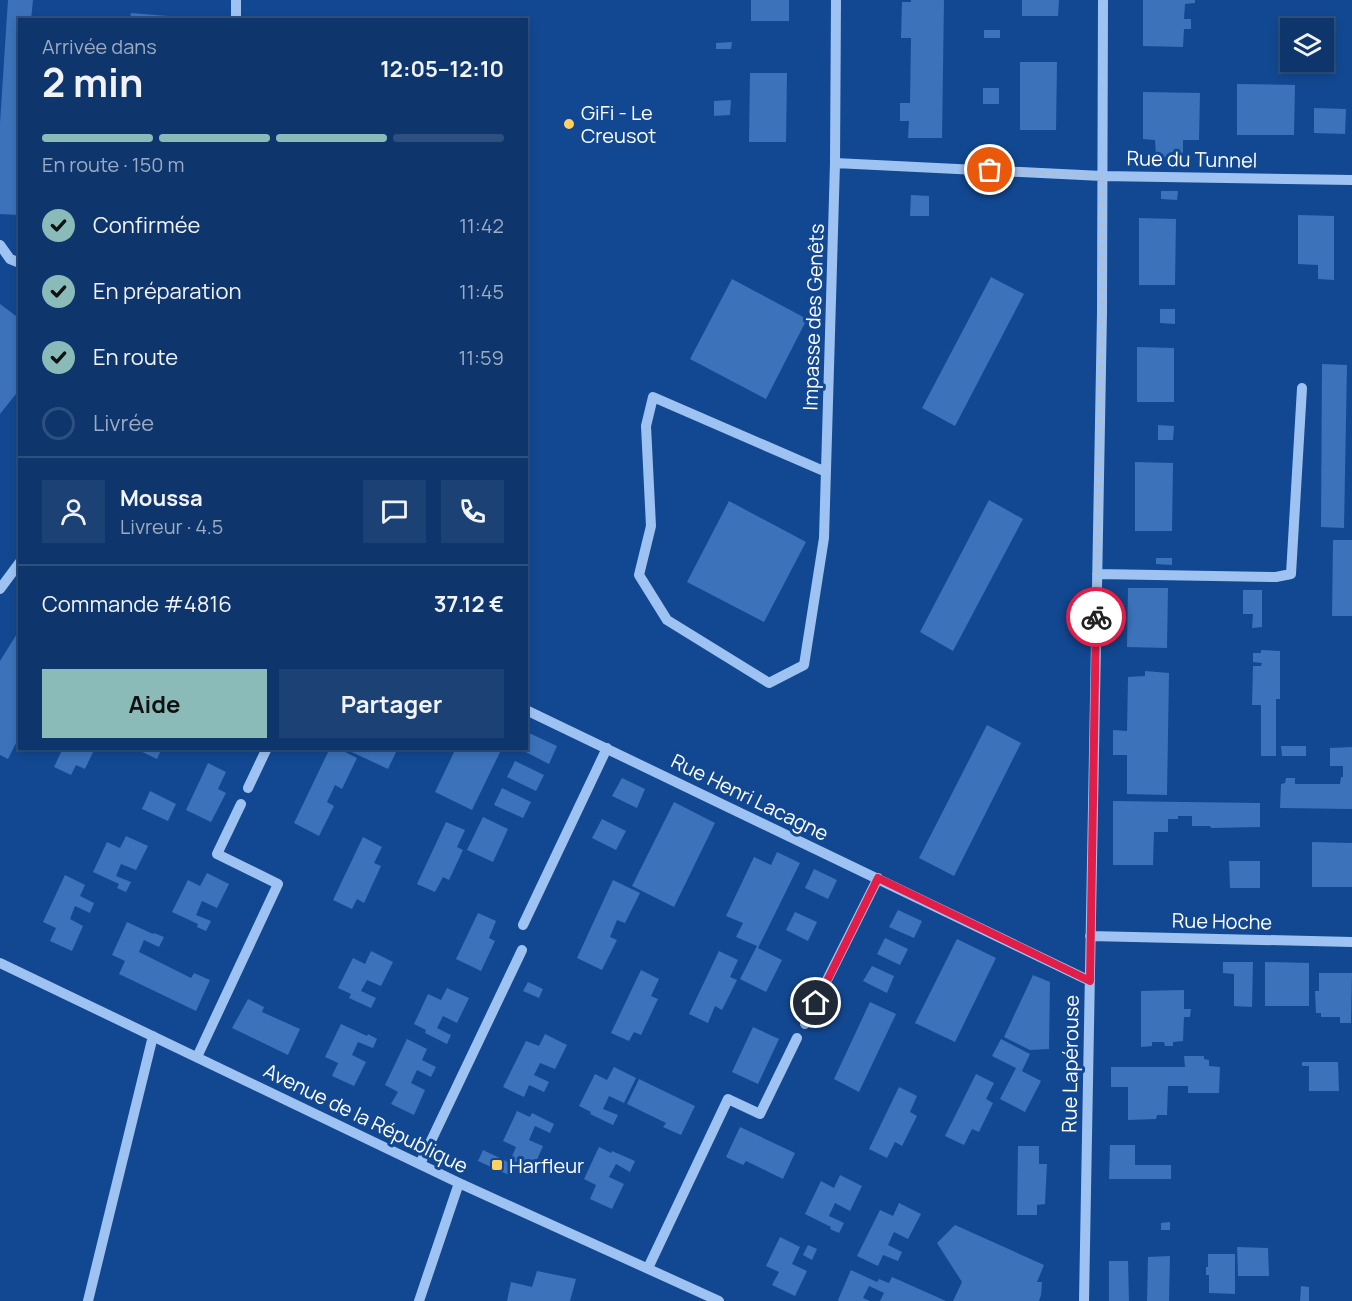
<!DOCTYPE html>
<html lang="fr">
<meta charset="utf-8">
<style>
body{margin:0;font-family:Manrope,sans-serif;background:#1c4175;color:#f1f3f6;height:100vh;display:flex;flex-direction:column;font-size:22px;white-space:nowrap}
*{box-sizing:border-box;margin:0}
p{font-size:20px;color:#9babc2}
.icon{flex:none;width:33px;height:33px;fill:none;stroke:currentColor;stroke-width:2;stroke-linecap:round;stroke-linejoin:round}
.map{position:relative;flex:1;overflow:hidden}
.details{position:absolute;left:18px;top:18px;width:510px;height:732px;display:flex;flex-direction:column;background:#0e366d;border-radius:0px;box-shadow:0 3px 9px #0003,0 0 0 2px #2e5080}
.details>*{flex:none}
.tools{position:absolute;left:1280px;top:18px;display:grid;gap:12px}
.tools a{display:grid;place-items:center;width:54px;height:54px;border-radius:0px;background:#0e366d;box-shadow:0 3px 9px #0003,0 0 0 2px #2e5080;font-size:30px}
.pin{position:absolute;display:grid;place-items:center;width:51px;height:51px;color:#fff;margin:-26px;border:3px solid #fff;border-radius:50%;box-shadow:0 2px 6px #0007}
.courier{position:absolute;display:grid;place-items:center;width:60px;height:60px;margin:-30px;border:4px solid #e11d48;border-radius:50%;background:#fff;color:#222;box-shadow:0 2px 8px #0007}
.overview em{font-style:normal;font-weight:700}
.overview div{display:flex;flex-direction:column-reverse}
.overview{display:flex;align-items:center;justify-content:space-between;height:102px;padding:0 24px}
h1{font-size:39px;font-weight:700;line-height:45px}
.bar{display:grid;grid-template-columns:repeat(4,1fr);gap:9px 6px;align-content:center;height:72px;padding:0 24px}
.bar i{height:8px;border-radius:4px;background:#2e5080}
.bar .current{background:#8bbbb9}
.bar p{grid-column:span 4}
.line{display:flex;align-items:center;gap:15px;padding:0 24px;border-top:2px solid #2e5080}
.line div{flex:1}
.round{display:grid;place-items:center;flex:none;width:63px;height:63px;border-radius:0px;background:#1c4175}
ol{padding:0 24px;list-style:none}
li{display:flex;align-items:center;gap:18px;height:66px}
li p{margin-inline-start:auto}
li .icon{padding:6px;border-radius:50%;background:#8bbbb9;color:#111;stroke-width:4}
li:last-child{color:#9babc2}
li i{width:33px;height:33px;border:3px solid #2e5080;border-radius:50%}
.action{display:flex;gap:12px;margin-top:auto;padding:12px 24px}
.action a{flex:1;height:69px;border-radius:0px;background:#8bbbb9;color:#111;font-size:24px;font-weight:700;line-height:69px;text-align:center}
.action a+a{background:#1c4175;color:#f1f3f6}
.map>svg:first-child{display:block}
.building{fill:#3b72ba}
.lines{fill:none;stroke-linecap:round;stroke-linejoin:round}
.minor{stroke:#9ec3f2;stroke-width:10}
.done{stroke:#acbfd8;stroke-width:6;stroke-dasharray:0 10.8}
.route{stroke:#e11d48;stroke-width:8}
.poi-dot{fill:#ffd25f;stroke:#124891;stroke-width:2}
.labels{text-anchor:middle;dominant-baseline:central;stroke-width:6;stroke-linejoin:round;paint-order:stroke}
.poi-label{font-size:20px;fill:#fff;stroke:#124891;text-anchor:start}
.street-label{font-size:20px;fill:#fff;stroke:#124891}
</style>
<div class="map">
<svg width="1352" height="1301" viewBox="0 0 1352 1301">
<rect width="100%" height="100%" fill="#124891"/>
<path class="building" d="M 8,0 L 33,0 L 31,20 L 20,20 L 20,193 L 18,215 L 0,214 L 0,123 Z
M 751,0 L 789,0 L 789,21 L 751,21 Z
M 911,0 L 944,0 L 942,138 L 908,138 L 909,121 L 900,121 L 900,103 L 910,103 L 911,38 L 901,38 L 902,2 L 911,2 Z
M 1022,0 L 1059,0 L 1058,16 L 1022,16 Z
M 1143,0 L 1195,0 L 1195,3 L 1185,4 L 1184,19 L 1191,19 L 1191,29 L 1184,29 L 1183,47 L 1143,46 Z
M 131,13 L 168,16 L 168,20 L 130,20 Z
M 984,30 L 1000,30 L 1000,38 L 984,38 Z
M 732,42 L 731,49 L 716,49 L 716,43 Z
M 1020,62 L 1057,62 L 1056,130 L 1020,130 Z
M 1314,62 L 1321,62 L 1322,73 L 1314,73 Z
M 750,73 L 787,73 L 786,142 L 749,142 Z
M 1237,84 L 1295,85 L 1294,135 L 1237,135 Z
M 983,88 L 999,88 L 999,104 L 983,104 Z
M 1143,92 L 1200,93 L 1199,140 L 1183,140 L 1183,158 L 1156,157 L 1155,140 L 1143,139 Z
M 731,100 L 730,115 L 714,116 L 714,101 Z
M 1314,108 L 1346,109 L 1345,134 L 1314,133 Z
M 1161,191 L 1178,191 L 1177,200 L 1161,199 Z
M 911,195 L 929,196 L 929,216 L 910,216 Z
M 1298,215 L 1334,216 L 1334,280 L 1318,279 L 1318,265 L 1298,264 Z
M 1139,218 L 1176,219 L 1175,285 L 1139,285 Z
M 991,277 L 1024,294 L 955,426 L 922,408 Z
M 732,279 L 807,319 L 766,399 L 690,359 Z
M 0,304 L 20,319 L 20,389 L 0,414 Z
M 1160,309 L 1175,309 L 1175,324 L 1160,323 Z
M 1137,347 L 1174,348 L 1174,402 L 1137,402 Z
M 1322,364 L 1347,365 L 1344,528 L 1321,527 Z
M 1158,425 L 1174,426 L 1173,440 L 1158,440 Z
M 1135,462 L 1173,463 L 1172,531 L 1135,531 Z
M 989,500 L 1023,519 L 953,651 L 920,632 Z
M 729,501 L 806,542 L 764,622 L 687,582 Z
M 1333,540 L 1352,540 L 1352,616 L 1332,616 Z
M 1156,558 L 1172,558 L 1172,565 L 1156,564 Z
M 1128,588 L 1168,588 L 1167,648 L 1127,647 Z
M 1243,590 L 1262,590 L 1262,627 L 1252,628 L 1253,614 L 1243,614 Z
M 20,629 L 20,735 L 8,759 L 0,755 L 0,661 Z
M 1261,650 L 1280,651 L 1280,699 L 1276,699 L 1276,756 L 1261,756 L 1261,705 L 1252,705 L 1253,666 L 1261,666 L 1262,663 L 1253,662 L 1253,653 L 1261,653 Z
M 1145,671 L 1169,673 L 1167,795 L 1127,794 L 1127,755 L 1113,755 L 1113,730 L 1127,731 L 1128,677 L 1145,676 Z
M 987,725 L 1021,743 L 954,876 L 919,858 Z
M 529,733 L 557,746 L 549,764 L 518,748 L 526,748 L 526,738 Z
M 1281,746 L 1306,746 L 1306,756 L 1282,756 Z
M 1352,747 L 1352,809 L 1280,808 L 1281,784 L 1285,783 L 1286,778 L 1295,778 L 1295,784 L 1340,784 L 1341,777 L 1343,777 L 1343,766 L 1330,766 L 1330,748 Z
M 63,748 L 95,748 L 85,769 L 76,765 L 71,775 L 54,767 Z
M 139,748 L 162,748 L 157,759 L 138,750 Z
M 330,748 L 337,748 L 357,758 L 342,789 L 335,785 L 327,802 L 334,806 L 319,836 L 294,823 Z
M 343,748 L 398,748 L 388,769 Z
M 456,748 L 502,748 L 472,810 L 435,792 Z
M 515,761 L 544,775 L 536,791 L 507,777 Z
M 208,763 L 226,772 L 218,789 L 226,793 L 211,822 L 186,810 Z
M 622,778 L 645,789 L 637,808 L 612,796 Z
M 502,788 L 531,802 L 523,818 L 494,805 Z
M 150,791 L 176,804 L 168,821 L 142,809 Z
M 1113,801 L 1260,803 L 1260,827 L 1211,828 L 1210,826 L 1192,826 L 1192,816 L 1178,816 L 1178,819 L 1168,819 L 1168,832 L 1154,832 L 1153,865 L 1113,865 Z
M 674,802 L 715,823 L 674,907 L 632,886 Z
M 483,817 L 508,829 L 493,862 L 467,850 Z
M 602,819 L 626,831 L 616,850 L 592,838 Z
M 446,822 L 465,830 L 457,847 L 463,850 L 449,880 L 443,877 L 435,892 L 417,884 Z
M 126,836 L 148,846 L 136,870 L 121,864 L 116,876 L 131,882 L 126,892 L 117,888 L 119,884 L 93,872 L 107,842 L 120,848 Z
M 363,837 L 382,847 L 374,863 L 381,866 L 364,903 L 357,899 L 352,909 L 333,900 Z
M 1312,842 L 1352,843 L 1352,887 L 1312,887 Z
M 777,852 L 800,863 L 758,948 L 782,960 L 766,992 L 740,979 L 757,946 L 736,937 L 743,923 L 726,916 L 754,857 L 771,865 Z
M 1229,861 L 1260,861 L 1260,888 L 1230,888 Z
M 814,869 L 837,880 L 828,899 L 805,888 Z
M 207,873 L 229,884 L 217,908 L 202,901 L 196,915 L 211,921 L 206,931 L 197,927 L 198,924 L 172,912 L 188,880 L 200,886 Z
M 65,875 L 85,885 L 80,896 L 94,903 L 90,913 L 75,906 L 70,919 L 83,926 L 72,951 L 50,941 L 56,928 L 43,922 Z
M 613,880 L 640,893 L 625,923 L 617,920 L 610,937 L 617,940 L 602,970 L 577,958 Z
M 898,910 L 922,921 L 914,938 L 889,927 Z
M 795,912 L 817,922 L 808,941 L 786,930 Z
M 478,913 L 496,921 L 489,938 L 495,941 L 481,971 L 456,959 Z
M 127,922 L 153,934 L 154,933 L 164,937 L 159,947 L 144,940 L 139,952 L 191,978 L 194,973 L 210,980 L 196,1011 L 119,974 L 125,961 L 112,955 Z
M 885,938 L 908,949 L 900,965 L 877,954 Z
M 957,939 L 996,958 L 955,1042 L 915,1023 Z
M 371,951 L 393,962 L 381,986 L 367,980 L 361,991 L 376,998 L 371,1008 L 349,998 L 351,994 L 338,988 L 353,958 L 365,964 Z
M 719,951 L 738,960 L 730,977 L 737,980 L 722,1010 L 715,1006 L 708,1023 L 689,1014 Z
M 1223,962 L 1253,962 L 1252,1007 L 1234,1006 L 1234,974 L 1223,973 Z
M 1265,962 L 1309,963 L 1309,1006 L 1265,1006 Z
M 872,966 L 894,976 L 887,993 L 863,981 Z
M 641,970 L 659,979 L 651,996 L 658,999 L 641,1035 L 634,1032 L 629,1041 L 611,1033 Z
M 1319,973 L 1352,973 L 1351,1023 L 1340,1023 L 1340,1017 L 1321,1017 L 1321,1013 L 1316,1013 L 1315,991 L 1319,991 Z
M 1033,975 L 1050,982 L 1049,1049 L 1030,1050 L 1004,1037 Z
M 528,982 L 543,989 L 539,998 L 523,991 Z
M 447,988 L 469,998 L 457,1023 L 443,1016 L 437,1028 L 451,1035 L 447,1044 L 425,1033 L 426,1030 L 414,1024 L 428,994 L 441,1000 Z
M 1184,990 L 1184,1009 L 1191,1009 L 1190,1017 L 1184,1017 L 1183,1041 L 1173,1042 L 1173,1046 L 1165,1046 L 1164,1042 L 1152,1042 L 1152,1046 L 1141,1047 L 1141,991 Z
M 248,999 L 264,1007 L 262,1012 L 300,1029 L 288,1055 L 232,1028 Z
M 870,1002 L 896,1014 L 859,1092 L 834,1079 Z
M 341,1024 L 367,1036 L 368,1034 L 377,1039 L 373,1048 L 358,1042 L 352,1055 L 366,1062 L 354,1086 L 332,1076 L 338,1063 L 325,1057 Z
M 753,1027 L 779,1039 L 758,1084 L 732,1072 Z
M 545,1034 L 567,1045 L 555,1069 L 540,1063 L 534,1075 L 549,1082 L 544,1092 L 529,1085 L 524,1097 L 503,1087 L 526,1041 L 539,1046 Z
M 407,1039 L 427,1049 L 422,1060 L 436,1067 L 431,1077 L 417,1070 L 411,1083 L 425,1090 L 414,1115 L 391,1104 L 398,1092 L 385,1085 Z
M 1001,1039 L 1030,1054 L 1022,1071 L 992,1056 Z
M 1184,1056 L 1204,1056 L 1204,1059 L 1209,1060 L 1209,1066 L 1220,1067 L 1219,1093 L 1188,1093 L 1188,1086 L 1168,1086 L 1167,1115 L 1157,1115 L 1156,1119 L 1128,1120 L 1128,1087 L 1111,1087 L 1111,1067 L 1185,1067 Z
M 1302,1062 L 1338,1062 L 1339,1091 L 1309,1091 L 1309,1066 L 1302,1066 Z
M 614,1067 L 636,1078 L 624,1103 L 609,1096 L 603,1109 L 618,1115 L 613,1125 L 590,1114 L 591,1112 L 579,1106 L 595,1074 L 607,1080 Z
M 1016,1068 L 1041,1081 L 1025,1112 L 1000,1099 Z
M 976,1074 L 994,1083 L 986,1099 L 993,1103 L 979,1132 L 972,1129 L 964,1145 L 945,1136 Z
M 639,1079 L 695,1106 L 681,1135 L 663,1127 L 666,1123 L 627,1104 Z
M 899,1087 L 917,1096 L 910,1112 L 917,1116 L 902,1146 L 895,1142 L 887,1158 L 869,1149 Z
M 517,1111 L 530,1117 L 532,1113 L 554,1124 L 550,1133 L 535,1126 L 529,1140 L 543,1146 L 532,1171 L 510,1161 L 516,1147 L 503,1141 Z
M 740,1127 L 795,1153 L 783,1179 L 746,1161 L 743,1165 L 726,1157 Z
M 1110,1145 L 1135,1145 L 1135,1165 L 1171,1165 L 1171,1179 L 1109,1179 Z
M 1018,1146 L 1039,1146 L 1039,1164 L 1047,1164 L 1045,1204 L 1037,1205 L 1037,1215 L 1017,1215 Z
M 599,1147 L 611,1153 L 612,1151 L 635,1161 L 630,1172 L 616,1164 L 609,1177 L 624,1184 L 612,1209 L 590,1199 L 596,1185 L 584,1179 Z
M 483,1150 L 516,1166 L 511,1176 L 478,1161 Z
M 840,1175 L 862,1186 L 850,1211 L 835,1203 L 829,1216 L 844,1223 L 839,1233 L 830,1229 L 831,1227 L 805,1214 L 821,1181 L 834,1188 Z
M 899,1203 L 921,1214 L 908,1239 L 894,1232 L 888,1245 L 902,1252 L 898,1261 L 883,1255 L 878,1266 L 857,1256 L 880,1210 L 893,1216 Z
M 1170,1222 L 1170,1230 L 1161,1230 L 1161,1223 Z
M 955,1225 L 1044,1265 L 1037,1282 L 1042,1282 L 1041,1295 L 1039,1301 L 953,1301 L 962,1282 L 937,1243 Z
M 780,1237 L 800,1247 L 792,1264 L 807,1271 L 795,1296 L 772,1285 L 779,1272 L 766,1266 Z
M 808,1245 L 817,1249 L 812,1260 L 803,1255 Z
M 1237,1247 L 1268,1248 L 1269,1276 L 1238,1276 Z
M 1208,1254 L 1235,1254 L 1235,1294 L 1209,1293 L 1209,1275 L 1206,1275 L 1206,1267 L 1208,1267 Z
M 1170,1256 L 1169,1301 L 1147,1301 L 1148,1257 Z
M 1109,1261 L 1128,1261 L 1129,1301 L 1109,1301 Z
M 851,1270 L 877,1282 L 879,1279 L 889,1283 L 892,1277 L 946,1301 L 880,1301 L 884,1293 L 869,1286 L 863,1298 L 870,1301 L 839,1301 L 838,1300 Z
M 537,1271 L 576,1279 L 570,1301 L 507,1301 L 511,1282 L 532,1287 Z
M 1301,1286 L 1309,1287 L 1309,1301 L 1300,1301 Z"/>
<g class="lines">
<path class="minor" d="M 236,0 L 236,20
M 835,163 L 1102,176 L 1352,180
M 0,245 L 10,259 L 20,263
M 826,472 L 653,397 L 646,426 L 651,526 L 639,575 L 667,620 L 769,683 L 804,665 L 824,538 L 835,163 L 836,0
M 1097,574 L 1276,577 L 1291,574 L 1302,388
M 0,589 L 20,562
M 526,710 L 1090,981
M 248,788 L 267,748
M 523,925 L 607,748
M 1090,936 L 1352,942
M 0,963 L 459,1183 L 719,1301
M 805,1024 L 878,878
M 197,1057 L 278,884 L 217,854 L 241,804
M 420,1164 L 522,950
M 648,1268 L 728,1099 L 760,1114 L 797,1038
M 88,1301 L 153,1036
M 419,1301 L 459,1183
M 1084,1301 L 1102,313 L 1103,0"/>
</g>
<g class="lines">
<path class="done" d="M 990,170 L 1102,176 L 1102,313 L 1096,617"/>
<path class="route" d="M 816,1003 L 878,878 L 1090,981 L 1096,617"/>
</g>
<g class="poi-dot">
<circle cx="569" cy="124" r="6"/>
<rect x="491" y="1159" width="12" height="12" rx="3"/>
</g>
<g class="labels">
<g class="poi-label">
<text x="581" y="112">GiFi - Le<tspan x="581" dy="23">Creusot</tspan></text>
<text x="509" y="1165">Harfleur</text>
</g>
<g class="street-label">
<text transform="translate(1192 159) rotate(1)">Rue du Tunnel</text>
<text transform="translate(813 317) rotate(-88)">Impasse des Genêts</text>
<text transform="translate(750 797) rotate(26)">Rue Henri Lacagne</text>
<text transform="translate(1222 921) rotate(1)">Rue Hoche</text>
<text transform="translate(1070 1064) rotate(-89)">Rue Lapérouse</text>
<text transform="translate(366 1118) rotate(26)">Avenue de la République</text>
</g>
</g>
</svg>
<div class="tools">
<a><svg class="icon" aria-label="layers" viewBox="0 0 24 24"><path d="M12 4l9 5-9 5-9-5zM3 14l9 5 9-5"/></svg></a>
</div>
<div class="pin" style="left:990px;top:170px;background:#ea580c"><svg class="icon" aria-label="bag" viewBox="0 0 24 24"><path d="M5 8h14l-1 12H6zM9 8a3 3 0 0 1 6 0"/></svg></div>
<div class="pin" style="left:816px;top:1003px;background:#1f2937"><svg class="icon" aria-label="home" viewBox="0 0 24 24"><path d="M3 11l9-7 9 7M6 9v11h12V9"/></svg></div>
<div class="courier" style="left:1096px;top:617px"><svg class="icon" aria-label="bike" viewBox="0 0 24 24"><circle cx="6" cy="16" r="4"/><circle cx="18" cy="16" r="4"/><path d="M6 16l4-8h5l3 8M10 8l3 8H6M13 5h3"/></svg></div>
<section class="details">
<div class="overview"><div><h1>2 min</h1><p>Arrivée dans</p></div><em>12:05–12:10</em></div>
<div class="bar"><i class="current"></i><i class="current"></i><i class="current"></i><i></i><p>En route · 150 m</p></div>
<ol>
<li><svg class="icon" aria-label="check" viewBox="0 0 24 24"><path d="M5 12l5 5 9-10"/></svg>Confirmée<p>11:42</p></li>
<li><svg class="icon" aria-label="check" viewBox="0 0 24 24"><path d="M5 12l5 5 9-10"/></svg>En préparation<p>11:45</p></li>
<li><svg class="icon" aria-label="check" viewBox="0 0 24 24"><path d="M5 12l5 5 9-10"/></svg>En route<p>11:59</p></li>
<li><i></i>Livrée</li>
</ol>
<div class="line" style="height:108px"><a class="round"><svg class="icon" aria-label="person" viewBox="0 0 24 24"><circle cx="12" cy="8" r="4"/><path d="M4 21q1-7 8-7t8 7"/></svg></a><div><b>Moussa</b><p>Livreur · 4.5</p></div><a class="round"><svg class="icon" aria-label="chat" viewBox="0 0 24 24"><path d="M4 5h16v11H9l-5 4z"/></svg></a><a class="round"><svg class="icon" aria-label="phone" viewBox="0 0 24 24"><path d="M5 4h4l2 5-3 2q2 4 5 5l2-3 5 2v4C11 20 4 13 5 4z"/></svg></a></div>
<div class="line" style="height:78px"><div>Commande #4816</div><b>37.12 €</b></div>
<div class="action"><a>Aide</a><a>Partager</a></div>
</section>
</div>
